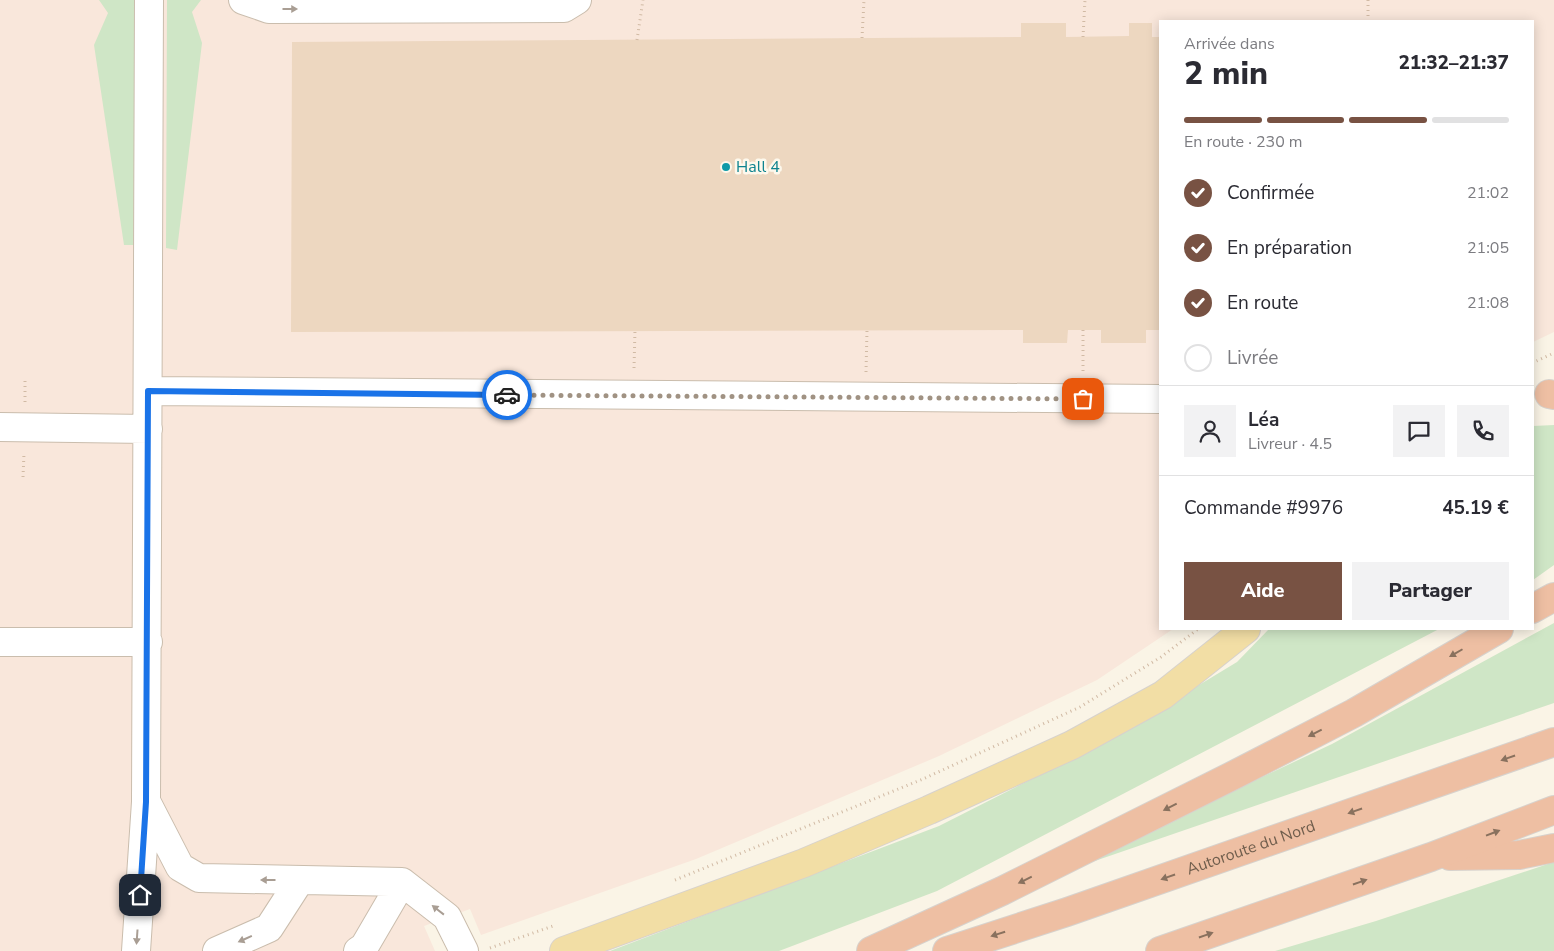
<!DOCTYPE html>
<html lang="fr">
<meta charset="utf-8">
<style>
body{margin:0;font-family:"Nunito Sans",sans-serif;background:#f2f2f3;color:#2b2b33;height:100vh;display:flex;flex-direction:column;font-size:19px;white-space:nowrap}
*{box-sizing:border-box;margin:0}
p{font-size:16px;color:#7c7c81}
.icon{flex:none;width:28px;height:28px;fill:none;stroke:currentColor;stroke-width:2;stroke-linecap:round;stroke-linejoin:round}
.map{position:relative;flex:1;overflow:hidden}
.panel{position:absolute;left:1159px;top:20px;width:375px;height:610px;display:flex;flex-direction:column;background:#fff;border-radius:0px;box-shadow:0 2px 12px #0003}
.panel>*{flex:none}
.pin{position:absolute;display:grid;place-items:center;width:42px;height:42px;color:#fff;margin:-21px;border-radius:10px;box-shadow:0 2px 8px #0006}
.courier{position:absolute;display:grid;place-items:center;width:50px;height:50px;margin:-25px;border:4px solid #1a73e8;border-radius:50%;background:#fff;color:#222;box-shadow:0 1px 6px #0007}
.overview em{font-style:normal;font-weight:800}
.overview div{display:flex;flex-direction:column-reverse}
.overview{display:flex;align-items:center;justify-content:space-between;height:85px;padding:0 25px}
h1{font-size:32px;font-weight:800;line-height:38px}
.bar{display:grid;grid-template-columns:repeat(4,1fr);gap:8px 5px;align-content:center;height:60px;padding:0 25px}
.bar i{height:6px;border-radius:4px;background:#e1e1e2}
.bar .current{background:#785243}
.bar p{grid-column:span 4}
.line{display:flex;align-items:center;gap:12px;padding:0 25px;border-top:1px solid #e1e1e2}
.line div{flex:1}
.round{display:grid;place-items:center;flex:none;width:52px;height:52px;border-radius:0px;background:#f2f2f3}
ol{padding:0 25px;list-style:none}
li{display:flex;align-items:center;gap:15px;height:55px}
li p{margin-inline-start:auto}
li .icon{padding:5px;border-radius:50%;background:#785243;color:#fff;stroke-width:4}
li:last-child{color:#7c7c81}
li i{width:28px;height:28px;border:2px solid #e1e1e2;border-radius:50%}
.cta{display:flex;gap:10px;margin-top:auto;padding:10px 25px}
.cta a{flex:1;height:58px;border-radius:0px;background:#785243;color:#fff;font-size:20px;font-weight:800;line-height:58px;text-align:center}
.cta a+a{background:#f2f2f3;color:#2b2b33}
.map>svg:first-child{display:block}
.commercial{fill:#f9e7db}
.green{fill:#cfe6c6}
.building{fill:#edd7c0}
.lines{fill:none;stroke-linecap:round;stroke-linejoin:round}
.minor-casing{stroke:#cabdad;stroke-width:30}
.major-casing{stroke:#d7d2cd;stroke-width:30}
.highway-casing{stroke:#d7d2cd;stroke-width:30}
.path{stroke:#d1baa4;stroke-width:3;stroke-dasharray:1 4;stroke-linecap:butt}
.minor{stroke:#fff;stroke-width:28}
.major{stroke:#f2dea5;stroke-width:28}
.highway{stroke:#eebfa3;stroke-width:28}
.oneway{fill:#a99e94}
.oneway2{fill:#89715e}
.done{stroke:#a09283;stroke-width:5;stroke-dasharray:0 9}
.route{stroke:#1a73e8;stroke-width:6}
.culture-dot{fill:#0f9aa8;stroke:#fdf8ec;stroke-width:2}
.labels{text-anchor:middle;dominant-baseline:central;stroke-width:5;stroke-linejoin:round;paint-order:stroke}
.culture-label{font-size:16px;fill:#0d838f;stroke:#fdf8ec;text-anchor:start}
.street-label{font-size:16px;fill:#705e4d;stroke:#fdf8ec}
</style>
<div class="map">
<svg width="1554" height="951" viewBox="0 0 1554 951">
<rect width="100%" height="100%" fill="#faf4e6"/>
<path class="commercial" d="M 0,0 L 1554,0 L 1554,332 L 1533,342 L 1532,21 L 1160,21 L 1160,629 L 1173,629 L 1097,680 L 939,756 L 696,859 L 481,935 L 470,909 L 424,926 L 435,951 L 0,951 Z"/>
<path class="green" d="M 99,0 L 135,0 L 135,245 L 124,245 L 94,45 L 108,13 Z
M 167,0 L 201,0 L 192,12 L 202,43 L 177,250 L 166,248 Z
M 1554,425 L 1554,565 L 1533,580 L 1533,426 Z
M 1554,623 L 1554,703 L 1057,874 L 1332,744 Z
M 1269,629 L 1439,629 L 937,891 L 779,951 L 610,951 L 939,826 L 1105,742 L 1237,662 Z
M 1554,862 L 1554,951 L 1275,951 L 1376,921 Z"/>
<path class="building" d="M 1021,23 L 1066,23 L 1066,37 L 1129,36 L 1129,23 L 1152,23 L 1152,37 L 1160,37 L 1160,330 L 1146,330 L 1146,343 L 1101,343 L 1101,330 L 1068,330 L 1067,343 L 1023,343 L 1023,330 L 291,332 L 292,42 L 1021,37 Z"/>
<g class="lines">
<defs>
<path id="minor" d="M 243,0 L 269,9 L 564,8 L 577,0
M 148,391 L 1160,399
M 0,427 L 148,429
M 0,642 L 148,642
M 147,803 L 180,867 L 199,878 L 402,882 L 447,917 L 464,951
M 136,951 L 146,802 L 149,0
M 217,951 L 269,928 L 300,880
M 358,951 L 364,947 L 402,882"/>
<path id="major" d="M 564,951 L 804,863 L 929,810 L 1072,745 L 1163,695 L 1246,629"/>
<g id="highway">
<path d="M 1549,394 L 1554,395"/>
<path d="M 1532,609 L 1554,597"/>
<path d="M 1450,856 L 1519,855 L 1554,848"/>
<path d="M 871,951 L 1002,891 L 1236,774 L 1354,713 L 1499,629"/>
<path id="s1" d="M 947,951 L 1067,912 L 1554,742"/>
<path d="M 1160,951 L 1431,857 L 1554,810"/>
</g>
</defs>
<use href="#minor" class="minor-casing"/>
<use href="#major" class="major-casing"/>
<use href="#highway" class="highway-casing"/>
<path class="path" d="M 1368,0 L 1368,21
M 1083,37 L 1085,0
M 862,38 L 864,0
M 637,40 L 643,0
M 1083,330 L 1083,373
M 1532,363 L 1554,353
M 634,368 L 635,330
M 866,372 L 867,330
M 25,402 L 25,377
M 23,477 L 24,453
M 675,880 L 923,779 L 1080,707 L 1161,657 L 1198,629
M 490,948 L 553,926"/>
<use href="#minor" class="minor"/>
<use href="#major" class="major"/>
<use href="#highway" class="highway"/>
</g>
<defs><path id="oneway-solid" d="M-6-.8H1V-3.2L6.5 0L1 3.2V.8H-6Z" transform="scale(1.25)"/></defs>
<g class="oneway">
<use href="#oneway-solid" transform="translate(290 9)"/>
<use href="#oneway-solid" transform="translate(268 880) rotate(-180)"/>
<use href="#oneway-solid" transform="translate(438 910) rotate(-142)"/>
<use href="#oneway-solid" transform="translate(137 937) rotate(94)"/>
<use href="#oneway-solid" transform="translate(245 939) rotate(156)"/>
</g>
<g class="oneway2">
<use href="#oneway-solid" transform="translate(1456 653) rotate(150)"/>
<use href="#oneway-solid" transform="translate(1315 733) rotate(153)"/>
<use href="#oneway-solid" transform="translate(1508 758) rotate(161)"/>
<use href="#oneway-solid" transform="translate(1170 807) rotate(153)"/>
<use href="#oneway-solid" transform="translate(1355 811) rotate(161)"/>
<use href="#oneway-solid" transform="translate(1493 833) rotate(-21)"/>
<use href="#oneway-solid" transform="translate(1168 877) rotate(161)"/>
<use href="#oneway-solid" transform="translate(1025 880) rotate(154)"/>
<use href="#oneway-solid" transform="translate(1360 882) rotate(-19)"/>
<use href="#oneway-solid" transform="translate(998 934) rotate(162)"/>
<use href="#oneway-solid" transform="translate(1206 935) rotate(-19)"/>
</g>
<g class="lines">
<path class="done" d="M 507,395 L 1083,399"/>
<path class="route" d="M 140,895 L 146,802 L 148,391 L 507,395"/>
</g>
<circle class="culture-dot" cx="726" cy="167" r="5"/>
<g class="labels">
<g class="culture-label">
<text x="736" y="167">Hall 4</text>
</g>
<g class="street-label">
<text stroke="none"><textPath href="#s1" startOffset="321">Autoroute du Nord</textPath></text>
</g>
</g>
</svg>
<div class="pin" style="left:1083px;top:399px;background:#ea580c"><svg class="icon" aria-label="bag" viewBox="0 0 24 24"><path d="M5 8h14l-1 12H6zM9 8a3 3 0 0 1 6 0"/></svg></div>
<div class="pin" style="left:140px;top:895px;background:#1f2937"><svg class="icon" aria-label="home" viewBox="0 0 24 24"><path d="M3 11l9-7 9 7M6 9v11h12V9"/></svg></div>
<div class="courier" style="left:507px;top:395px"><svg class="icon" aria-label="car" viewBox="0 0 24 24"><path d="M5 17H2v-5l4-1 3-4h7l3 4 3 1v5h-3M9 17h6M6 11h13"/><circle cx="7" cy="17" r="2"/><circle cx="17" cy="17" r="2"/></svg></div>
<section class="panel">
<div class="overview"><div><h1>2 min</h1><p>Arrivée dans</p></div><em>21:32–21:37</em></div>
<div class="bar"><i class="current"></i><i class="current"></i><i class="current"></i><i></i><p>En route · 230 m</p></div>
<ol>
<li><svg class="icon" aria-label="check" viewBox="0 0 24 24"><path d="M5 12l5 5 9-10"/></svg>Confirmée<p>21:02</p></li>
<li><svg class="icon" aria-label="check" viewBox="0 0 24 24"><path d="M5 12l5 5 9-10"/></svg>En préparation<p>21:05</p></li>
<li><svg class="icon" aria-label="check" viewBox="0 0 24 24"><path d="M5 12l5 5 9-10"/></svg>En route<p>21:08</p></li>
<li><i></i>Livrée</li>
</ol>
<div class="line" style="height:90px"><a class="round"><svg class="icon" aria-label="person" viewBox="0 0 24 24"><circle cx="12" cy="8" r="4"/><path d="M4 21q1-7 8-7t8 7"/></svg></a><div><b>Léa</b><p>Livreur · 4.5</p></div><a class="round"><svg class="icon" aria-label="chat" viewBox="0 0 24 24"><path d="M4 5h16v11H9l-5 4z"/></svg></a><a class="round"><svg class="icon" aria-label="phone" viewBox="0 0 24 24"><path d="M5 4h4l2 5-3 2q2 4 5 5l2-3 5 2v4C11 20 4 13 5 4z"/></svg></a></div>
<div class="line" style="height:65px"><div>Commande #9976</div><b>45.19 €</b></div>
<div class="cta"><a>Aide</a><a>Partager</a></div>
</section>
</div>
